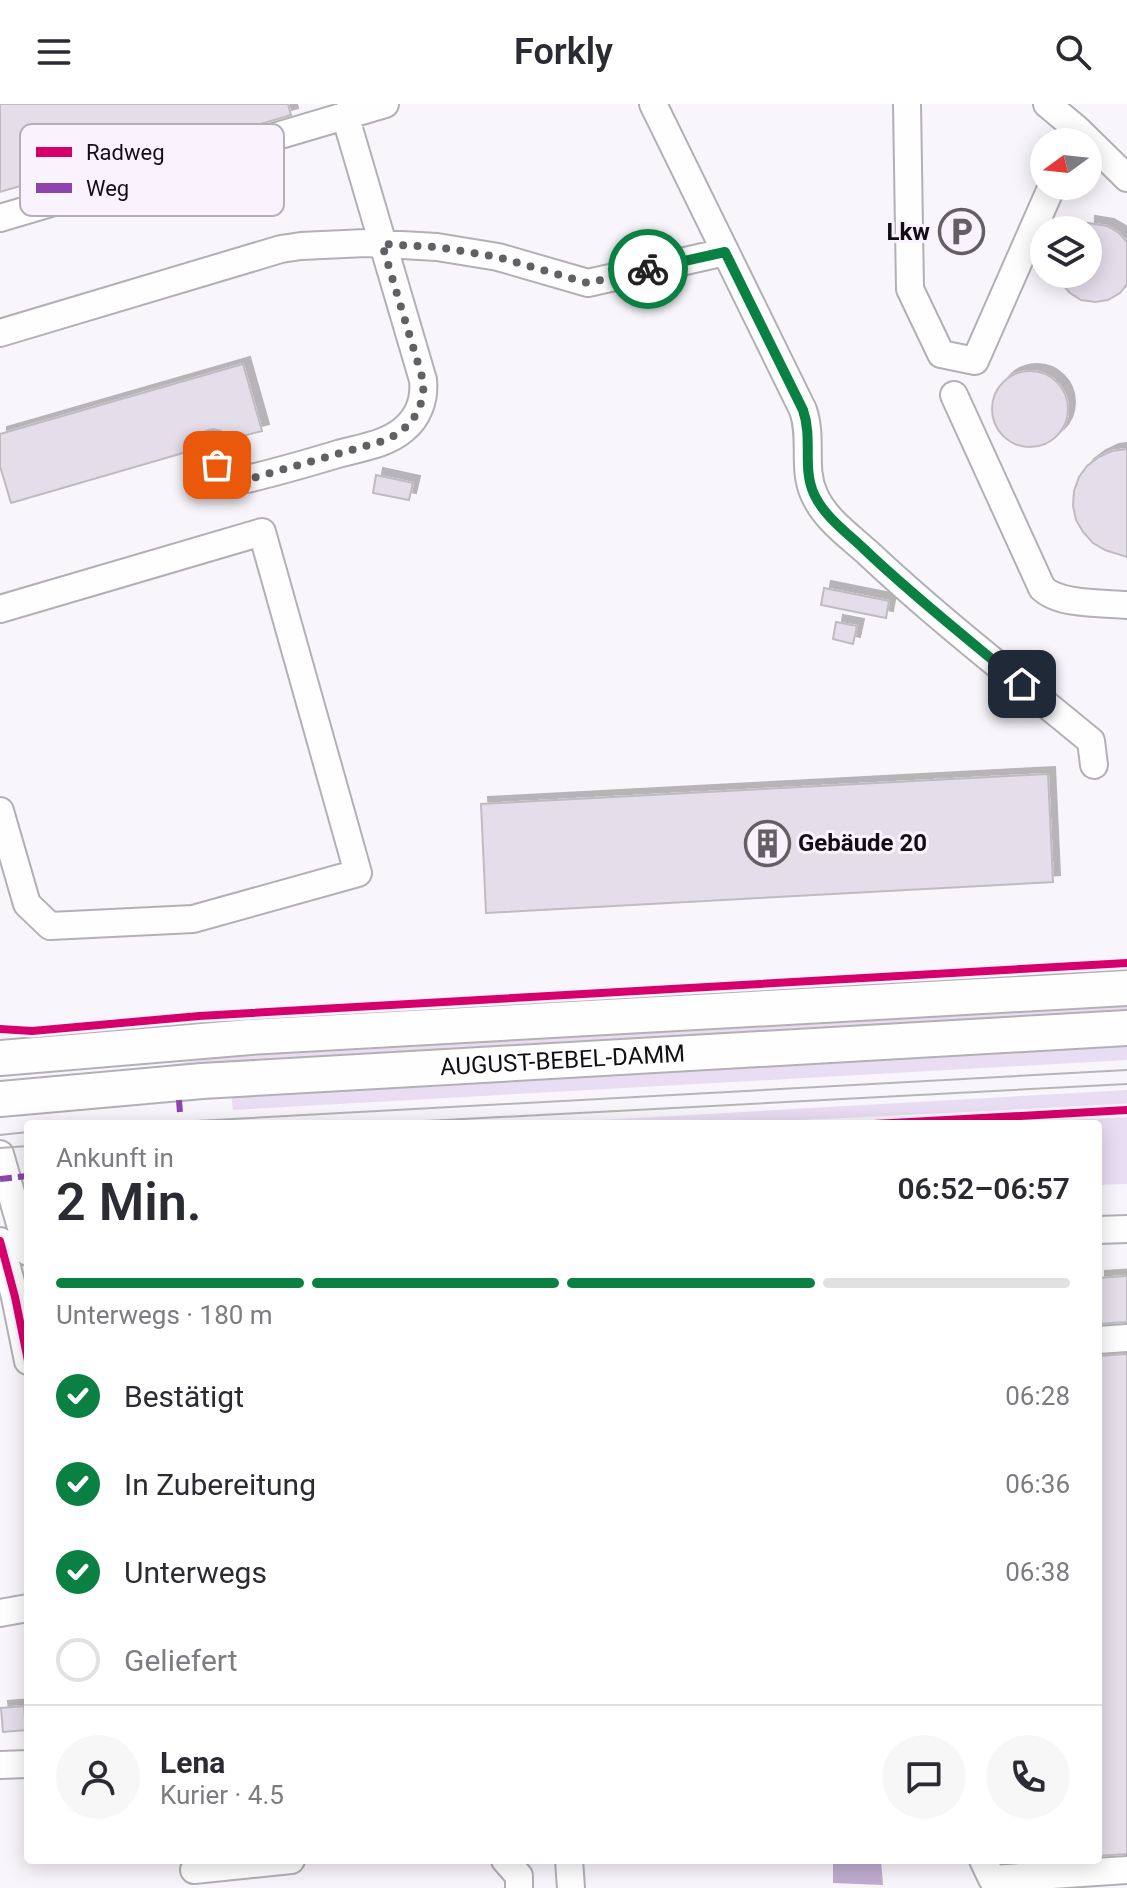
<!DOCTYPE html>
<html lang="de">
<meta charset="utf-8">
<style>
body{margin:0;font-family:Roboto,sans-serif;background:#f7f7f7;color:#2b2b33;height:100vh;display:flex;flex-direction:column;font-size:30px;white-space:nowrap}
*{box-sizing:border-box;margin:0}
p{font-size:26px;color:#7c7c81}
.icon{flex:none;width:44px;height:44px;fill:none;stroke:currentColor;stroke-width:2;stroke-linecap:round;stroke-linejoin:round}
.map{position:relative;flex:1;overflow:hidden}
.side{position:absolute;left:24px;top:1016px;width:1078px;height:744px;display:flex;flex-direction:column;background:#fff;border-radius:8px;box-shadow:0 4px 20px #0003}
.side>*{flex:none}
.needle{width:52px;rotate:255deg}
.tools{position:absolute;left:1030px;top:24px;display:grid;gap:16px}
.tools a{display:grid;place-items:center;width:72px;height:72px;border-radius:50%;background:#fff;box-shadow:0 4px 20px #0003;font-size:40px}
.pin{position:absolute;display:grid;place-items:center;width:68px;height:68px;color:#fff;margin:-34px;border-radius:16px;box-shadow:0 4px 12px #0006}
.courier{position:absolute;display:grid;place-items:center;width:80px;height:80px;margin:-40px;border:6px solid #0b8043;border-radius:50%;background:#fff;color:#222;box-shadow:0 2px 10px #0007}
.overview em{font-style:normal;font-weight:600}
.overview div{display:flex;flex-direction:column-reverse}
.overview{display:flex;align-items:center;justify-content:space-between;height:136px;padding:0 32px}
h1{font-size:52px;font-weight:600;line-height:60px}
.bar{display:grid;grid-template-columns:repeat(4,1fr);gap:12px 8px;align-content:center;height:96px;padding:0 32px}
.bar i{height:10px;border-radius:6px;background:#e1e1e2}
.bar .selected{background:#0b8043}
.bar p{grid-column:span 4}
.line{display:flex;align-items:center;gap:20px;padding:0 32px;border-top:2px solid #e1e1e2}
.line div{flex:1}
.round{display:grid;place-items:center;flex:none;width:84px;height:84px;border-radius:42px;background:#f7f7f7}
ol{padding:0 32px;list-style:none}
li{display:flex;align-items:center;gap:24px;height:88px}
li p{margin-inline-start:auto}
li .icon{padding:8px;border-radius:50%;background:#0b8043;color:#fff;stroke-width:4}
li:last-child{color:#7c7c81}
li i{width:44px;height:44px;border:4px solid #e1e1e2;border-radius:50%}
header{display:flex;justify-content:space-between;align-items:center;height:104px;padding:0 32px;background:#fff;font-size:36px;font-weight:600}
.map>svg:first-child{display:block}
.green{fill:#e9ddf3}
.water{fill:#c0acd0}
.building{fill:#e4deea;stroke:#bfbcc1;stroke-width:2;filter:url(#shadow)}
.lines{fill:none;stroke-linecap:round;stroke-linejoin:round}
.minor-casing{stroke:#b3b0b5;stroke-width:30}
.major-casing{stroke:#b3b0b5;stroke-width:38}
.minor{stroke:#fefefe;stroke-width:26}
.major{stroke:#fefefe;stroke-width:34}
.tram{stroke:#b6b5b6;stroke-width:2}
.quiet{stroke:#8e44ad;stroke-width:6;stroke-dasharray:12 6;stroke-linecap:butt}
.cycleway-casing{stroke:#f9f3fe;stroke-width:13}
.cycleway{stroke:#d6006c;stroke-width:8}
.done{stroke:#636065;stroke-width:8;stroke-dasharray:0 14.4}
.route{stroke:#0b8043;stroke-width:10}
.labels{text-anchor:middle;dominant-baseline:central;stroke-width:6;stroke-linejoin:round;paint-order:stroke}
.poi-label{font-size:24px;font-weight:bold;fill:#120f14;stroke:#f9f3fe;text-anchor:end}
.street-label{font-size:24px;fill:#120f14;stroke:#f9f3fe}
.key{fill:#f9f3fe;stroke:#b4afb8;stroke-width:2}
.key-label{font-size:22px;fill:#120f14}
</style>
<header><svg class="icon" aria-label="menu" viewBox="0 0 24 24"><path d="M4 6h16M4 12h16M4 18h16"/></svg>Forkly<svg class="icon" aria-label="search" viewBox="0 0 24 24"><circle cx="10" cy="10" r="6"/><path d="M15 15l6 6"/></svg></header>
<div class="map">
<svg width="1127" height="1784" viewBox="0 0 1127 1784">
<defs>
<filter id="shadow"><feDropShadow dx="7" dy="-7" stdDeviation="0" flood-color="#0004"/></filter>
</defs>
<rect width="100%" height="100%" fill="#f9f6fb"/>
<path class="green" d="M 1127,863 L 1127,869 L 38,936 L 40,931 L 43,929 L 223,915 L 385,905 Z
M 1127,896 L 1127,912 L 40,975 L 42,972 L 148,964 L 264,946 Z
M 1127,939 L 1127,956 L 233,1006 L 231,989 Z
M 1127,986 L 1127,1000 L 722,1020 L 532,1020 Z
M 1127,1013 L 1127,1080 L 1098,1081 L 1098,1020 L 986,1020 Z"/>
<path class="water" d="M 833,1756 L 881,1756 L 883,1781 L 833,1779 Z"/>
<path class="building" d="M 0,0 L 288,0 L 291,11 L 84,72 L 74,38 L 36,49 L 44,75 L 0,88 Z
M 1088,119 L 1107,122 L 1119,129 L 1127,138 L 1127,180 L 1120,189 L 1108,196 L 1095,198 L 1081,196 L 1070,189 L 1053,170 L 1088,170 Z
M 243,260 L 262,327 L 228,336 L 221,327 L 213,325 L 206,327 L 199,333 L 197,345 L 11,399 L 0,362 L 0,330 Z
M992 305a38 38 0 1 1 76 0a38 38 0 1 1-76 0Z
M 1127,345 L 1127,453 L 1105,446 L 1093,439 L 1083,428 L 1076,416 L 1073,402 L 1074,387 L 1079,373 L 1087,362 L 1099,353 L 1112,347 Z
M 376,371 L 413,379 L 409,396 L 373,389 Z
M 824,484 L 889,497 L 886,514 L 821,501 Z
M 836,518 L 857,522 L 853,540 L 833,535 Z
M 1048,670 L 1053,778 L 486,809 L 481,700 Z
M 1127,1172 L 1127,1218 L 1098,1220 L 1098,1174 Z
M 1127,1250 L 1127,1750 L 1098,1752 L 1098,1252 Z
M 24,1602 L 26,1626 L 3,1628 L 1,1604 Z"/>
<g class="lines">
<defs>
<path id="minor" d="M 653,0 L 803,306 C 813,335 802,364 814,390 C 824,414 848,431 867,448 C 938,515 1016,575 1091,637 L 1094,661
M 907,0 L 910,185 L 941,250 L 975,257 L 1052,82
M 1047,0 L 1077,25 L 1127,74
M 0,114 L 385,0
M 0,229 L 281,145 L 301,142 L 366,139 L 437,143 L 498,153 L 588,179 L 725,148
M 954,291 L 1042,484 C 1059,501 1103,499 1127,501
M 213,341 C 210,363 226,374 247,375 C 277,368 308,359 338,350 C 359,344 385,341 403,326 C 418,314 425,296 423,276 L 345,11
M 0,505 L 262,428 L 358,769 L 193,815 L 50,822 L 27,800 L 0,707
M 0,1050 L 28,1148
M 1098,1126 L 1127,1125
M 0,1137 L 15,1193 L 28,1257
M 1098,1236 L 1127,1234
M 0,1509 L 28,1504
M 0,1661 L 28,1660
M 505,1756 L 519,1772 L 519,1784
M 569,1756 L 571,1784
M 983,1756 L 992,1775 L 1127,1766
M 194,1766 L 291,1756"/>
<g id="major">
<path d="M 0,954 L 250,933 L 1127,884"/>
<path id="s1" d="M 0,995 L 202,977 L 1127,924"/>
</g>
</defs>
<use href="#minor" class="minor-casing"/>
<use href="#major" class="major-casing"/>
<use href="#minor" class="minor"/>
<use href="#major" class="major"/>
<path class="tram" d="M 142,1020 L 1127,966
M 370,1020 L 1127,980
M 0,1031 L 28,1028
M 0,1044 L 28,1042"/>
<path class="quiet" d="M 179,996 L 180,1009
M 0,1075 L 28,1072"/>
<defs>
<path id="cycleway" d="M 0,925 L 32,927 L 199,912 L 1127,859
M 874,1020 L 1127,1006
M 0,1137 L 15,1193 L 28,1257"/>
</defs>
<use href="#cycleway" class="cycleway-casing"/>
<use href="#cycleway" class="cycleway"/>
</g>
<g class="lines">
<path class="done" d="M 217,361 C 227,373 238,377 253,374 L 383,337 C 409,327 426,305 423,276 L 382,140 L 437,143 L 498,153 L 588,179 L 648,165"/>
<path class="route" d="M 648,165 L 725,148 L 803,306 C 813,335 802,364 814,390 C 824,412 846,428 863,444 C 913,492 968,535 1022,580"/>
</g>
<defs>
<symbol id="parking-ring" viewBox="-11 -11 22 22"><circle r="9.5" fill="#f9f3fe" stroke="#636065" stroke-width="1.5"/><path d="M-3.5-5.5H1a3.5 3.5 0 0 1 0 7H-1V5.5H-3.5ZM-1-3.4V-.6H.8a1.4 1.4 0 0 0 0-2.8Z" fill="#636065"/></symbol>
<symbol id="building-ring" viewBox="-11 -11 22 22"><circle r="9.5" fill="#f9f3fe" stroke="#636065" stroke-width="1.5"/><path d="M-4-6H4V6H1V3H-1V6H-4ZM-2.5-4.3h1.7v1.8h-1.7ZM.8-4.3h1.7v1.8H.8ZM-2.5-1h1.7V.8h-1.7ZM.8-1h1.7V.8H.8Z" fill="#636065"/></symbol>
</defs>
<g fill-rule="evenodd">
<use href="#parking-ring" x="936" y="102" width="51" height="51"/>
<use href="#building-ring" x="742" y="714" width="51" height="51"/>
</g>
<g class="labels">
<g class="poi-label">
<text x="930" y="128">Lkw</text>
<text x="798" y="739" text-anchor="start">Gebäude 20</text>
</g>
<g class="street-label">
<text stroke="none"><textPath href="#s1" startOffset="564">AUGUST-BEBEL-DAMM</textPath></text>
</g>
</g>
<rect x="20" y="20" width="264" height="92" rx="12" class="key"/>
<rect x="36" y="43" width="36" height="10" fill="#d6006c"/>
<rect x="36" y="79" width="36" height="10" fill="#8e44ad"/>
<g class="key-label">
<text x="86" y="56">Radweg</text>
<text x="86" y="92">Weg</text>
</g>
</svg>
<div class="tools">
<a><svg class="needle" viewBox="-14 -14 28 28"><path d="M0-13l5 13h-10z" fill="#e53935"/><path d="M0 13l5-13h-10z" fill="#7c7c81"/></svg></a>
<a><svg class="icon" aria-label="layers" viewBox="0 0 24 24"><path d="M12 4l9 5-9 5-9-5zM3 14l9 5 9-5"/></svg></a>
</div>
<div class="pin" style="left:217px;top:361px;background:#ea580c"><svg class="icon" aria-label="bag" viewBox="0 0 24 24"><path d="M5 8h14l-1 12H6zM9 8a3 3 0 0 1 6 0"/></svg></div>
<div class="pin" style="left:1022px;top:580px;background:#1f2937"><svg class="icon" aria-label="home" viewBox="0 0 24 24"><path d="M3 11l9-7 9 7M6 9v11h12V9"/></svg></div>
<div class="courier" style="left:648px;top:165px"><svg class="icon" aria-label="bike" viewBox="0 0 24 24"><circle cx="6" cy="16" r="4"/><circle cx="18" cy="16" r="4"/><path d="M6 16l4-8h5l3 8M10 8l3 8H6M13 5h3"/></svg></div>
<section class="side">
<div class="overview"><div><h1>2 Min.</h1><p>Ankunft in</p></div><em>06:52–06:57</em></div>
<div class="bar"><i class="selected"></i><i class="selected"></i><i class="selected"></i><i></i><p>Unterwegs · 180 m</p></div>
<ol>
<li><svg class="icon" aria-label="check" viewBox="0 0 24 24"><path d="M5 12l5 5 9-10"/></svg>Bestätigt<p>06:28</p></li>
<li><svg class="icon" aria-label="check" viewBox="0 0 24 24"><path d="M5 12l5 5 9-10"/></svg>In Zubereitung<p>06:36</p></li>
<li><svg class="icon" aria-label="check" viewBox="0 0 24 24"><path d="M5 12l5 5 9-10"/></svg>Unterwegs<p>06:38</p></li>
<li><i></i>Geliefert</li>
</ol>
<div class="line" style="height:144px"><a class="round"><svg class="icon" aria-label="person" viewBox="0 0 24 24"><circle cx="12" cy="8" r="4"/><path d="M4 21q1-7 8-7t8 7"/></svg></a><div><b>Lena</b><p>Kurier · 4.5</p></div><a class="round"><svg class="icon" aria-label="chat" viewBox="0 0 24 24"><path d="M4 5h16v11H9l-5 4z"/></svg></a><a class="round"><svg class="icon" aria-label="phone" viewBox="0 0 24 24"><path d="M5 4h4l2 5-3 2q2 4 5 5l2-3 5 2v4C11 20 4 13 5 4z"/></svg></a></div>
</section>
</div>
